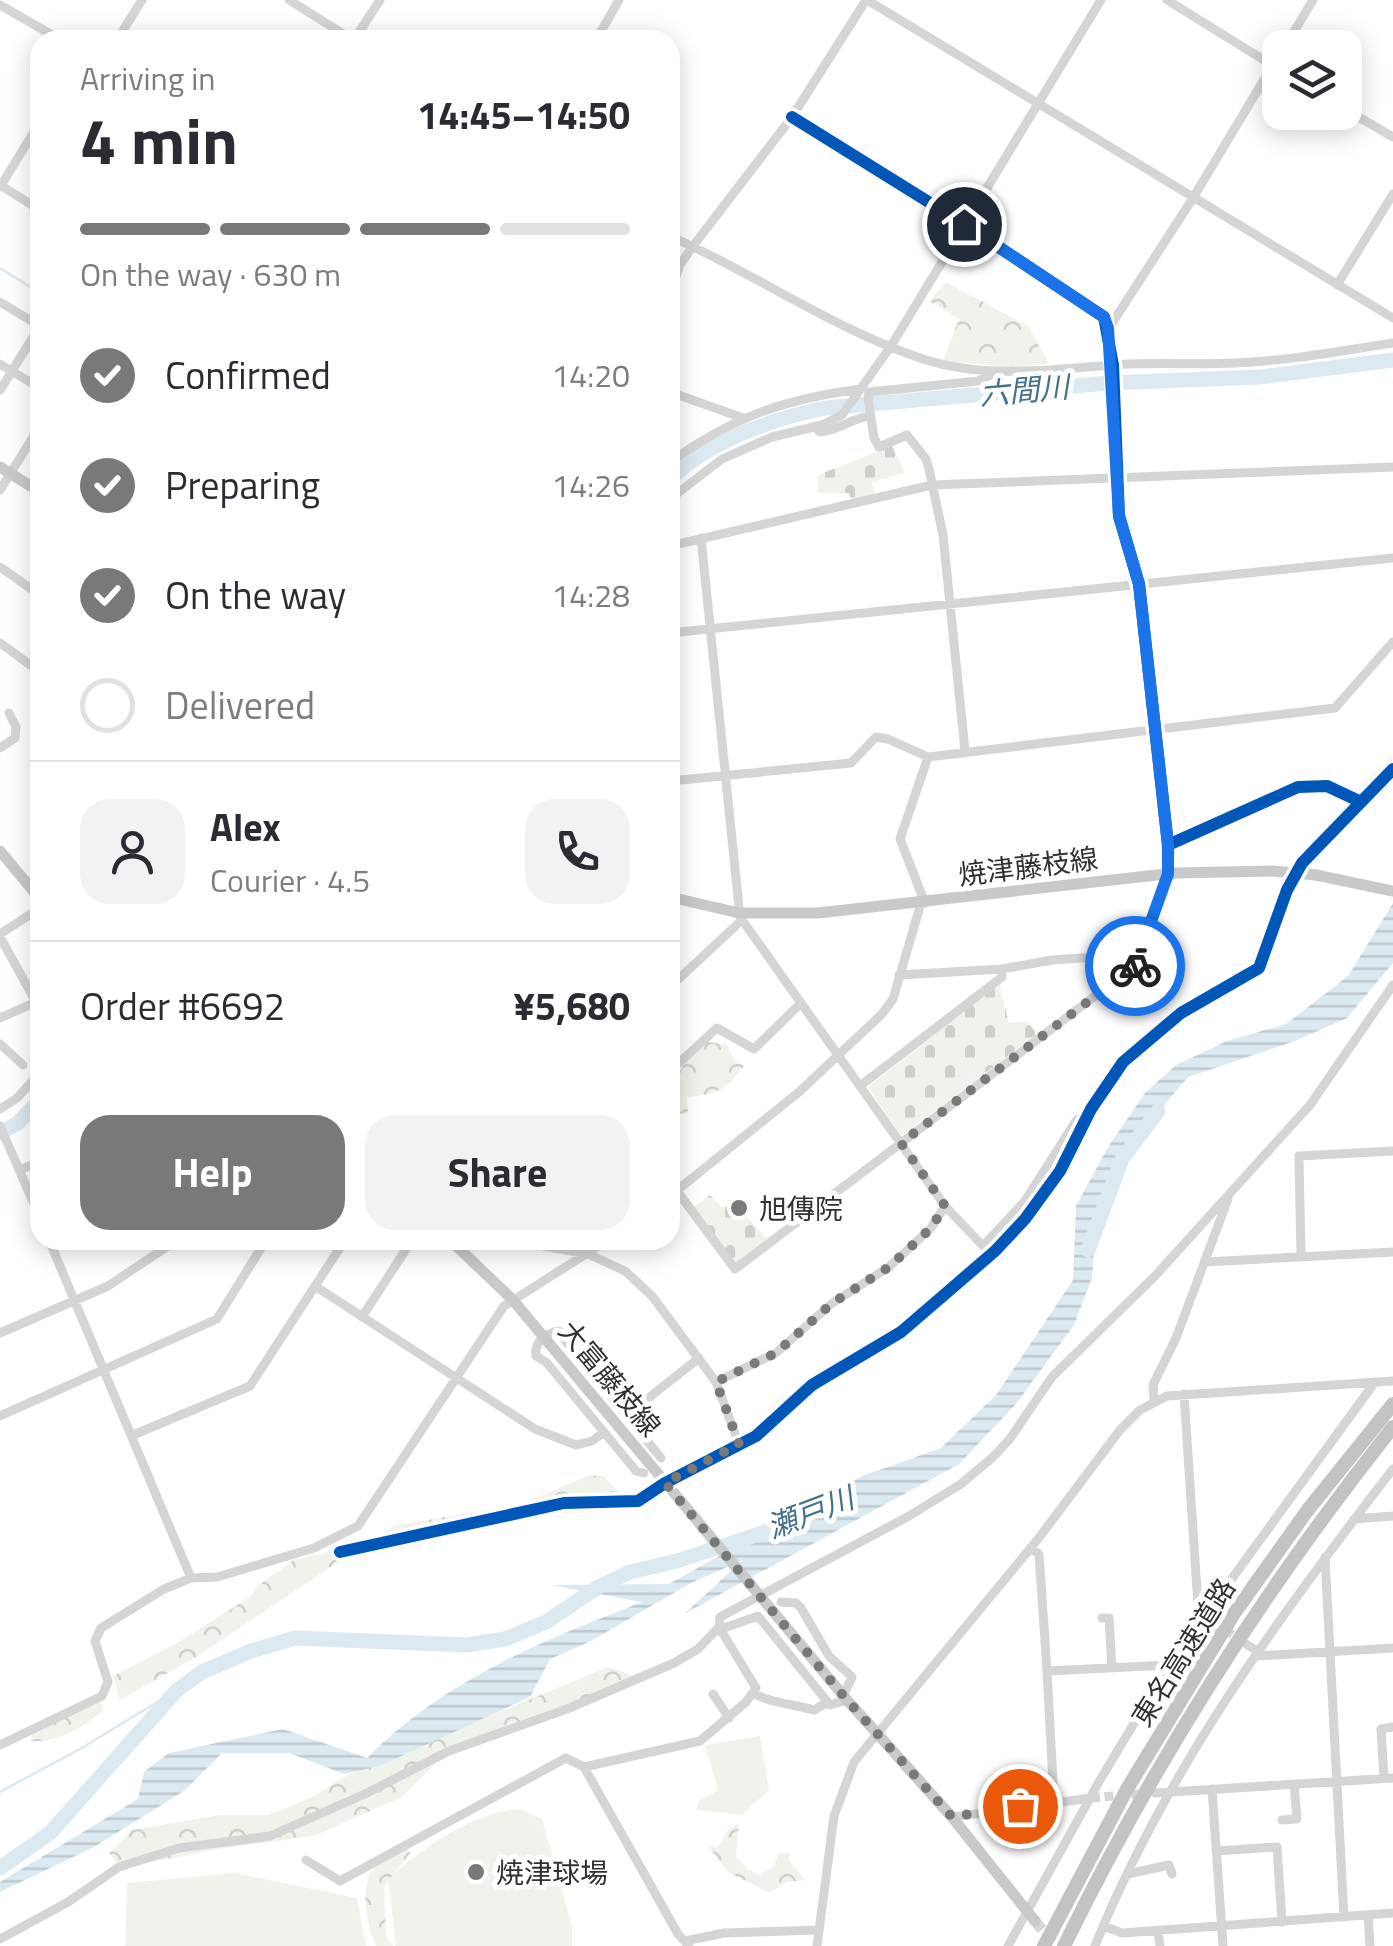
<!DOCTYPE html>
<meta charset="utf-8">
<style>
body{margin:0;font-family:"Titillium Web","Noto Sans JP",sans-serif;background:#f2f2f3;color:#2b2b33;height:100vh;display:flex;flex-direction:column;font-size:38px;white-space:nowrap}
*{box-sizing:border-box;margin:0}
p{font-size:32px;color:#7c7c81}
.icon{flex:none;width:55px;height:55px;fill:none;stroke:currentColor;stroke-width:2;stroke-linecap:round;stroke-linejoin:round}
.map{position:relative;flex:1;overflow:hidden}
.drawer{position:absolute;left:30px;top:30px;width:650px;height:1220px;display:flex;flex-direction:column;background:#fff;border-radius:30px;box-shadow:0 5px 25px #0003}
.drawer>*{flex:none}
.controls{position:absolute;left:1262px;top:30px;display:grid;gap:20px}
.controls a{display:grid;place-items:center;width:100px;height:100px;border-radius:20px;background:#fff;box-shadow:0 5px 25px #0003;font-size:50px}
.pin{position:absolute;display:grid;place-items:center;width:85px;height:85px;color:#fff;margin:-42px;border:5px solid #fff;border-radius:50%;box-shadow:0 2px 10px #0007}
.courier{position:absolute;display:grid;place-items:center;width:100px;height:100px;margin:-50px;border:8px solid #1a73e8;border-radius:50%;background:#fff;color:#222;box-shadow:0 2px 12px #0007}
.head em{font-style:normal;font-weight:700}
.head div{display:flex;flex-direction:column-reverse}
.head{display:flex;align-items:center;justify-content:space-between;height:170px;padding:0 50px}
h1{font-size:65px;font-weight:700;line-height:75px}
.bar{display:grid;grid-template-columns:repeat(4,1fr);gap:15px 10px;align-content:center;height:120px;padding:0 50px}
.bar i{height:12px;border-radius:8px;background:#e1e1e2}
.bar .selected{background:#797979}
.bar p{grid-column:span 4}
.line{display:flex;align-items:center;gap:25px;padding:0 50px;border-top:2px solid #e1e1e2}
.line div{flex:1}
.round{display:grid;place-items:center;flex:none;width:105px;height:105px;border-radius:30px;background:#f2f2f3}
ol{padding:0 50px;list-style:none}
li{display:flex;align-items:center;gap:30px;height:110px}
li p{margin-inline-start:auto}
li .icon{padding:10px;border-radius:50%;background:#797979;color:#fff;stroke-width:4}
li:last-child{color:#7c7c81}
li i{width:55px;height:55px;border:5px solid #e1e1e2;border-radius:50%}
.cta{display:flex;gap:20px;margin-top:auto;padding:20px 50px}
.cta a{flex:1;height:115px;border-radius:30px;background:#797979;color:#fff;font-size:40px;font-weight:700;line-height:115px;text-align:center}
.cta a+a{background:#f2f2f3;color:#2b2b33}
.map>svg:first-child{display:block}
.green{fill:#f0f3ec}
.forest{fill:url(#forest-crowns)}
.cemetery{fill:url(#cemetery-stones)}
.water{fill:url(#water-rules)}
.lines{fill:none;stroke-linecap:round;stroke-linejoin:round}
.stream{stroke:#dde9f0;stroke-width:2.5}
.river{stroke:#dde9f0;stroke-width:15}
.minor-tunnel{stroke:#d6d6d6;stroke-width:9;stroke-dasharray:9 4.5;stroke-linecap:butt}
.major-tunnel{stroke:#d6d6d6;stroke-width:11;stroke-dasharray:11 5.5;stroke-linecap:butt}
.minor{stroke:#d5d5d5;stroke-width:9}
.major{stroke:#c9c9c9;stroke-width:11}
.major-bridge{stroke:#c9c9c9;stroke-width:11}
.highway-bridge{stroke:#c3c3c3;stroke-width:14}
.cycleway-casing{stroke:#fff;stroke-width:19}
.cycleway{stroke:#0057b8;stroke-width:12}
.done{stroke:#797979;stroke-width:10;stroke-dasharray:0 18}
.route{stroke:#1a73e8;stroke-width:12}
.poi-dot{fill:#797979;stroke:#fff;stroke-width:4}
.labels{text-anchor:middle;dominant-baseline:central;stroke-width:10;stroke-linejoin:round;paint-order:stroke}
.street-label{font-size:28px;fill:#313131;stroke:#fff}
.poi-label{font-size:28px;fill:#313131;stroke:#fff;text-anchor:start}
.water-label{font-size:30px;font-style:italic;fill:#45708c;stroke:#fff}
</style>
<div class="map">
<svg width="1393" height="1946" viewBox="0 0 1393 1946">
<defs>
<pattern id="forest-crowns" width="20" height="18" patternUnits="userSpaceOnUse" patternTransform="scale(2.5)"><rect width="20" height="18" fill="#f0f3ec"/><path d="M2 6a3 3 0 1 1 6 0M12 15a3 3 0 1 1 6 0" fill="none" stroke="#ced1cb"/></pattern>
<pattern id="cemetery-stones" width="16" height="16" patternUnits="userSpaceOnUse" patternTransform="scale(2.5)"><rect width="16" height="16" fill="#f0f3ec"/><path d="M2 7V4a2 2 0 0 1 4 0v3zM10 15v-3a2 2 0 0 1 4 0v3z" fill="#ced1cb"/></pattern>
<pattern id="water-rules" width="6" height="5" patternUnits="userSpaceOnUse" patternTransform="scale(2.5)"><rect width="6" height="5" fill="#dde9f0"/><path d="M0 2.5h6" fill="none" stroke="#bec8ce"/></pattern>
</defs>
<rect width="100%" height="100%" fill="#fff"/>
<path class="green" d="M 760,1736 L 769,1790 L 742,1815 L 696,1810 L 699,1801 L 718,1790 L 705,1745 Z
M 519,1809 L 542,1819 L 572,1926 L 572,1946 L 396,1946 L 388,1879 C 420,1849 474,1812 519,1809 Z
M 234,1873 L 357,1898 L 366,1946 L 125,1946 L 127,1883 Z"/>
<path class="forest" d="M 946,282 L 1028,326 L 1049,364 L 1009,367 L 943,361 L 959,319 L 929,301 Z
M 708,1042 L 727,1045 L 736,1063 L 745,1065 C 726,1090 718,1094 687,1097 L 688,1113 L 678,1114 C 669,1083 681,1058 708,1042 Z
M 590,1475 L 603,1476 L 626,1499 L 605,1511 L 556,1514 L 374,1555 L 376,1536 L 398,1525 L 522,1504 Z
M 335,1547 L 340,1561 L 196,1657 L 120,1700 L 113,1676 L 177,1643 L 250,1597 L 259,1585 L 295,1559 L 320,1555 Z
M 608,1667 L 632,1675 L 631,1679 L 442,1757 L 402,1797 L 314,1836 L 219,1849 L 121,1868 L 109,1853 L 132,1830 L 220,1815 L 269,1815 L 312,1797 L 351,1773 Z
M 98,1698 L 104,1710 C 81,1728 59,1743 29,1741 L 37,1727 Z
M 739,1823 L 736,1856 L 748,1869 L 760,1875 L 774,1866 L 779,1853 L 792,1853 L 788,1859 L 805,1880 L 787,1882 L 770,1893 L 728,1872 L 707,1845 L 717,1848 L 728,1830 Z
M 404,1849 L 411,1852 L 384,1886 L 386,1937 L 393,1946 L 376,1946 C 367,1926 358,1884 375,1867 C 383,1860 395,1854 404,1849 Z"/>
<path class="cemetery" d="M 892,446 L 905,473 L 872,482 L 875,495 L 851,500 L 849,493 L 818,493 L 818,475 Z
M 999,984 L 1009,1023 L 1027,1021 L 1037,1034 L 901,1136 L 868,1087 Z
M 710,1195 L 723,1208 L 734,1202 L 767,1239 L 735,1264 L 693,1208 Z"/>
<path class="water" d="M 1393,903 L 1393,963 L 1347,1018 L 1295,1041 L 1188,1077 L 1115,1163 L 1097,1210 L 1092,1278 L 1074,1325 L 1015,1405 L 959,1464 L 684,1614 L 743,1560 L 691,1583 L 591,1641 L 550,1659 L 530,1697 L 382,1765 L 344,1774 L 289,1753 L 222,1753 L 184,1791 L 94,1847 L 0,1892 L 0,1882 L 138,1799 L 144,1772 L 169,1753 L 283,1729 L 367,1758 C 444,1680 542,1641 642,1602 L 550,1585 L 669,1584 L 862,1476 L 941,1448 L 996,1395 L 1073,1280 L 1076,1206 L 1108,1147 L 1145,1093 L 1176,1065 L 1227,1041 L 1286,1024 L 1348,976 Z"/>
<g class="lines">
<path class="stream" d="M 0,268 L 40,293
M 0,1792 L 80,1749 L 177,1690"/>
<path class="river" d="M 670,479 C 709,441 774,418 826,408 L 1108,383 L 1260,377 L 1393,360
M 0,1133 L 18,1123 L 40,1100
M 1088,1250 L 1122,1159 L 1158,1111
M 0,1868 L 50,1833 L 177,1690 L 202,1672 L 251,1651 L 295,1638 L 466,1645 L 505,1639 L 546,1622 L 598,1587 L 630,1572 L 677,1561 L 780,1527"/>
<path class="minor-tunnel" d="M 1214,1622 L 1240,1640
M 1091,1798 L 1148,1793"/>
<path class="major-tunnel" d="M 1035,1921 L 1056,1946"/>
<path class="minor" d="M 289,0 L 353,40
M 867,0 L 1393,318
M 1167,0 L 1280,70
M 0,5 L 61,40
M 117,40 L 142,0
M 354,40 L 380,0
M 596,40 L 619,0
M 1284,48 L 1313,0
M 1345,109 L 1393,137
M 792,117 L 964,224 L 1104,317 L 1113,365 L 1119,516 L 1139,584 L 1168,845 L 1298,787 L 1327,786 L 1359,801
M 0,185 L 40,210
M 0,187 L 40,122
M 670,236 C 756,274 833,329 923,359 C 985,379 1050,370 1112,365 C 1153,362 1194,365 1234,363 C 1287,361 1340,351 1393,343
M 1337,285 L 1393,194
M 670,293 L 680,265 L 693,246 L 792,117 L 866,0
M 0,302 L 40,326
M 1109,328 L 1193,198 L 1280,53
M 0,364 L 40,388
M 0,390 L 40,326
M 670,392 L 743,418
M 815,426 L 820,432 C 838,431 851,418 870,416
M 670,462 C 733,417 784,399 861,389
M 0,490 L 40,426
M 670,499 L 722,459 L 772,437 L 822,425 L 842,415 L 891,346 L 1101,0
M 701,538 L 740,917 L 945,1206 L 983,1246 L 1025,1201 L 1076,1121 L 1088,1111
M 670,546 L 932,485 L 1393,467
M 0,567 L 40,595
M 670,633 L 1393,558
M 0,643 L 40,672
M 0,748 L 15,738 L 16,727 L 9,713
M 965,751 L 943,535 L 929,469 L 926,459 L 907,435 L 879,447 L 874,438 L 868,398 L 869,392 L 978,381 L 997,372
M 670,781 L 851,763 L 876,737 L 888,739 L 928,757 L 1335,708 L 1393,642
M 39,821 L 40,821
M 925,903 L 900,839 L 928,757
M 0,934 L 40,908
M 0,937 L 36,1002 L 0,1018
M 899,975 L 1002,969 L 1052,960 L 1141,954
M 670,987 L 742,920
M 0,1044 L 23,1065
M 670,1071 L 717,1028 L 754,1049 L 801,1003
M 860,1086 L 1002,977 L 1002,969
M 0,1109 L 17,1098 L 40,1073
M 0,1126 L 40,1218
M 19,1170 L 40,1162
M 677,1191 L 735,1269 L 1136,965 L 1168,874 L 1168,845
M 670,1196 L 799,1092 L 882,1014 L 893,999 L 921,903
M 49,1240 L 191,1578
M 510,1240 L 588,1254 L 625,1271 L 652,1296 L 716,1382 L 739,1444
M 1301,1257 L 1299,1156 L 1393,1151
M 1204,1262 L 1393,1252
M 315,1286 L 535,1429 L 576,1445 L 592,1441 L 604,1432
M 362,1317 L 412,1240
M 0,1333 L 108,1286 L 177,1240
M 716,1382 L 776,1353 L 831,1304 L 889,1267 L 931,1228 L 945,1206
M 1184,1394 L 1199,1621
M 1154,1401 L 1153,1385 L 1176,1338 L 1228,1199
M 627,1415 L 699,1358
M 0,1416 L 217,1319 L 266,1240
M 133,1435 L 250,1386 L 345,1240
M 644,1473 L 636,1471 L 547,1363 L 536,1356 C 534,1341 546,1333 559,1331 L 567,1343 L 661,1458
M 1354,1519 L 1393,1516
M 1030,1548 L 1039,1554 L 1047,1671
M 340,1552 L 564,1503 L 638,1501 L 665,1483 L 756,1436 L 812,1385 L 901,1332 L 995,1251 L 1025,1219 L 1060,1171 L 1091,1109 L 1123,1062 L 1181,1013 L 1259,968 L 1287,890 L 1302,863 L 1393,769
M 1325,1557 L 1344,1917
M 781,1602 L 796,1603 L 801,1608 L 829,1656 L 852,1677 L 843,1696
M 1102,1618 L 1109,1618 L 1112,1668
M 1246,1644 L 1259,1652
M 1256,1656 L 1393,1648
M 753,1693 C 770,1703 793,1704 814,1710 L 828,1702
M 713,1694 L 729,1718
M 847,1700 L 830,1705 L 758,1616 L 724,1628 L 719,1627 L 720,1617 L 909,1516 L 961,1484 L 993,1457 L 1009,1440 L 1052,1377 L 1155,1276 L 1310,1105 L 1393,985
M 0,1745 L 102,1696 L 108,1682 L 95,1641 L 101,1628 L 164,1589 L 191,1578 L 217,1577 L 314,1548 L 358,1526 L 504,1306 L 608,1240
M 1384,1778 L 1381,1729 L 1393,1727
M 1212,1789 L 1223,1946
M 1155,1793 L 1393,1778
M 1054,1801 L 1047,1671 L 1169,1665
M 952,1817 L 1091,1798
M 1282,1820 L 1297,1819 L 1294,1784
M 1216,1851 L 1277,1847 L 1282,1922
M 306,1860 L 340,1881 L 566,1758 L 584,1767 L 678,1934 L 689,1946
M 1128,1874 L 1169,1865 L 1172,1874
M 1368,1915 L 1370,1946
M 1103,1926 L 1122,1933 L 1393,1913
M 1158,1931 L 1160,1946
M 0,1939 L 68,1902 L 119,1867 L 179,1848 L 270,1836 L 367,1793 L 449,1751 L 567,1709 L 674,1663 L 698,1649 L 719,1627 L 756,1688 L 746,1702 L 700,1741 L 584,1767
M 685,1941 L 724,1933 L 819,1930
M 817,1946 L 834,1816 L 854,1762 L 1038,1539 L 1120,1430 L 1140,1410 L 1167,1396 L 1393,1381
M 1008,1946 L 1100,1780 L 1169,1665 L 1375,1382
M 1095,1946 C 1165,1772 1279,1616 1393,1469"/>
<path class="major" d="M 0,467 L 40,492
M 0,851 L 40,899
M 1316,875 L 1393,891
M 670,897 L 739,913 L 818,913 L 1175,873
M 450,1240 L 512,1299 L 847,1700 L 952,1817 L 1035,1921"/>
<path class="major-bridge" d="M 1175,873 L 1273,871 L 1316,875"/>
<path class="highway-bridge" d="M 1044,1946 L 1127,1789 L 1233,1615 L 1307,1511 L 1393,1404
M 1064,1946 C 1155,1760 1264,1589 1393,1427"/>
<defs>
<path id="cycleway" d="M 792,117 L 964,224 L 1104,317 L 1113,365 L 1119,516 L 1139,584 L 1168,845 L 1298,787 L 1327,786 L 1359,801
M 340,1552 L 564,1503 L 638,1501 L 665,1483 L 756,1436 L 812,1385 L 901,1332 L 995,1251 L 1025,1219 L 1060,1171 L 1091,1109 L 1123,1062 L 1181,1013 L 1259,968 L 1287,890 L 1302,863 L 1393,769"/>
</defs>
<use href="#cycleway" class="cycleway-casing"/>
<use href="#cycleway" class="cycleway"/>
</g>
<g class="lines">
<path class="done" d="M 1020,1806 L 952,1817 L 847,1700 L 665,1483 L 739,1444 L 716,1382 L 776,1353 L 831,1304 L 889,1267 L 931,1228 L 945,1206 L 901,1143 L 1135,966"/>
<path class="route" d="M 964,224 L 1104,317 L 1108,328 L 1119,516 L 1139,584 L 1168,845 L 1168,874 L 1135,966"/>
</g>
<g class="poi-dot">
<circle cx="739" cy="1208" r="10"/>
<circle cx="476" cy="1872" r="10"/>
</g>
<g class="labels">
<g class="street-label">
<text transform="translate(1028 866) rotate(-7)">焼津藤枝線</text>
<text transform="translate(610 1378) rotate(50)">大富藤枝線</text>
<text transform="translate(1183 1652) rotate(-58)">東名高速道路</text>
</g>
<g class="poi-label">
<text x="759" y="1208">旭傳院</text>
<text x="496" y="1872">焼津球場</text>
</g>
<g class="water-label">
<text transform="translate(1024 390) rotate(-5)">六間川</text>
<text transform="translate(810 1512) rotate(-21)">瀬戸川</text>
</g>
</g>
</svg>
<div class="controls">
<a><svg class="icon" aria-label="layers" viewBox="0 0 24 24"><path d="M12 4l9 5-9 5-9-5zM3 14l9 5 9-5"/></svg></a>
</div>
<div class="pin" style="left:1020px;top:1806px;background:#ea580c"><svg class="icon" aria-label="bag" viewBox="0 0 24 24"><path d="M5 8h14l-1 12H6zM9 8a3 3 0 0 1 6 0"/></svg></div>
<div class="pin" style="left:964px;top:224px;background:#1f2937"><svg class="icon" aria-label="home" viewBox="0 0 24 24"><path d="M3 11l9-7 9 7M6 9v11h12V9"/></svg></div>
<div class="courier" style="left:1135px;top:966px"><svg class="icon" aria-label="bike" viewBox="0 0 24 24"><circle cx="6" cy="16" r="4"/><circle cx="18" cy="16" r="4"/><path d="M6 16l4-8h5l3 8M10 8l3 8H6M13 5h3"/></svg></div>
<section class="drawer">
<div class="head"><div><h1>4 min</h1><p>Arriving in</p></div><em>14:45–14:50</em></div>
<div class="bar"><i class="selected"></i><i class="selected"></i><i class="selected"></i><i></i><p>On the way · 630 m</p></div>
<ol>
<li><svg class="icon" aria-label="check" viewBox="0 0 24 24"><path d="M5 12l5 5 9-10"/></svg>Confirmed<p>14:20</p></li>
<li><svg class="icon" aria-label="check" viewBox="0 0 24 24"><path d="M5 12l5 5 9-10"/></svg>Preparing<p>14:26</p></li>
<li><svg class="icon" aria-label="check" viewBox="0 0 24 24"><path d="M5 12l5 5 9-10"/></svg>On the way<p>14:28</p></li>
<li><i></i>Delivered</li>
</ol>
<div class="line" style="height:180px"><a class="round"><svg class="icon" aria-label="person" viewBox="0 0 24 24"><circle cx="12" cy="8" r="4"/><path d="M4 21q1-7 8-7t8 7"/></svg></a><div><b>Alex</b><p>Courier · 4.5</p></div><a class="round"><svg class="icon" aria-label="phone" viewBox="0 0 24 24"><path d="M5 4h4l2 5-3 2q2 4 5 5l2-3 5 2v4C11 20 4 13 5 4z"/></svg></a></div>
<div class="line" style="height:130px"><div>Order #6692</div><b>¥5,680</b></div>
<div class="cta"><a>Help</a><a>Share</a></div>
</section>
</div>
